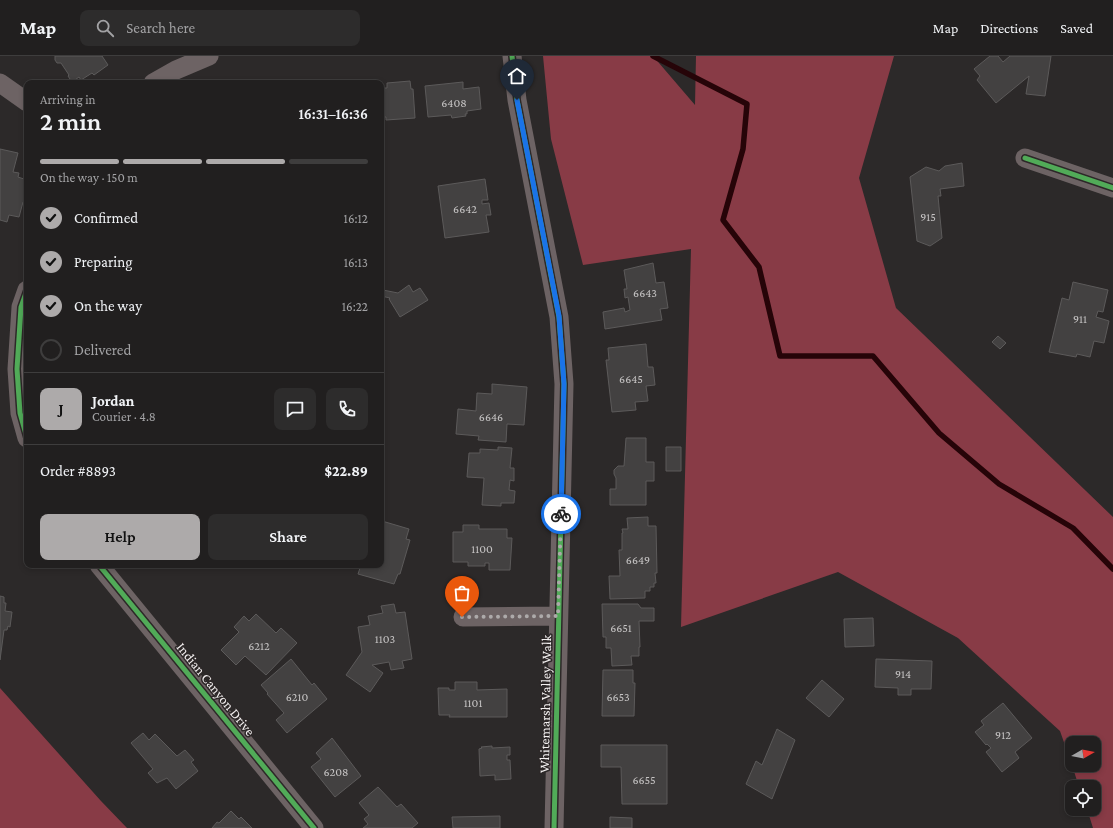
<!DOCTYPE html>
<meta charset="utf-8">
<style>
body{margin:0;font-family:"Crimson Pro",serif;background:#2d2c2c;color:#f1f3f6;height:100vh;display:flex;flex-direction:column;font-size:15px;white-space:nowrap}
*{box-sizing:border-box;margin:0}
p{font-size:13px;color:#a2a2a4}
.icon{flex:none;width:22px;height:22px;fill:none;stroke:currentColor;stroke-width:2;stroke-linecap:round;stroke-linejoin:round}
.map{position:relative;flex:1;overflow:hidden}
.details{position:absolute;left:24px;top:24px;width:360px;height:488px;display:flex;flex-direction:column;background:#211f1f;border-radius:8px;box-shadow:0 2px 6px #0003,0 0 0 1px #3e3d3d}
.details>*{flex:none}
.needle{width:26px;rotate:81deg}
.buttons{position:absolute;left:1065px;top:680px;display:grid;gap:8px}
.buttons a{display:grid;place-items:center;width:36px;height:36px;border-radius:8px;background:#211f1f;box-shadow:0 2px 6px #0003,0 0 0 1px #3e3d3d;font-size:20px}
.pin{position:absolute;display:grid;place-items:center;width:34px;height:34px;color:#fff;margin:-41px -17px;border-radius:50% 50% 50% 0;rotate:-45deg;box-shadow:0 0 4px #0007}
.pin .icon{rotate:45deg}
.courier{position:absolute;display:grid;place-items:center;width:40px;height:40px;margin:-20px;border:3px solid #1a73e8;border-radius:50%;background:#fff;color:#222;box-shadow:0 1px 5px #0007}
.head em{font-style:normal;font-weight:600}
.head div{display:flex;flex-direction:column-reverse}
.head{display:flex;align-items:center;justify-content:space-between;height:68px;padding:0 16px}
h1{font-size:26px;font-weight:600;line-height:30px}
.bar{display:grid;grid-template-columns:repeat(4,1fr);gap:6px 4px;align-content:center;height:48px;padding:0 16px}
.bar i{height:5px;border-radius:3px;background:#3e3d3d}
.bar .on{background:#adaaaa}
.bar p{grid-column:span 4}
.line{display:flex;align-items:center;gap:10px;padding:0 16px;border-top:1px solid #3e3d3d}
.line div{flex:1}
.round{display:grid;place-items:center;flex:none;width:42px;height:42px;border-radius:8px;background:#2d2c2c}
ol{padding:0 16px;list-style:none}
li{display:flex;align-items:center;gap:12px;height:44px}
li p{margin-inline-start:auto}
li .icon{padding:4px;border-radius:50%;background:#adaaaa;color:#111;stroke-width:4}
li:last-child{color:#a2a2a4}
li i{width:22px;height:22px;border:2px solid #3e3d3d;border-radius:50%}
.primary-button{display:flex;gap:8px;margin-top:auto;padding:8px 16px}
.primary-button a{flex:1;height:46px;border-radius:8px;background:#adaaaa;color:#111;font-size:16px;font-weight:600;line-height:46px;text-align:center}
.primary-button a+a{background:#2d2c2c;color:#f1f3f6}
header{display:flex;align-items:center;gap:24px;box-sizing:border-box;height:56px;padding:0 20px;background:#211f1f;border-bottom:1px solid #3e3d3d}
header strong{font-size:19px}
nav{display:flex;gap:22px;margin-inline-start:auto;font-size:14px}
.search{width:280px;height:36px;background:#2d2c2c;display:flex;align-items:center;gap:10px;box-sizing:border-box;padding:0 14px;border-radius:8px;color:#a2a2a4;font-size:15px}
.map>svg:first-child{display:block}
.forest{fill:#883b46}
.lines{fill:none;stroke-linecap:round;stroke-linejoin:round}
.stream{stroke:#260408;stroke-width:5.5}
.building{fill:#434141;stroke:#5c5a5a}
.street{stroke:#6d6364;stroke-width:19}
.cycleway-casing{stroke:#2d2828;stroke-width:8}
.cycleway{stroke:#51ab58;stroke-width:5}
.done{stroke:#adaaaa;stroke-width:4;stroke-dasharray:0 7.2}
.route{stroke:#1a73e8;stroke-width:5}
.labels{text-anchor:middle;dominant-baseline:central;stroke-width:3;stroke-linejoin:round;paint-order:stroke}
.number-label{font-size:12px;fill:#c6c4c4}
.street-label{font-size:14px;fill:#f2efef;stroke:#2d2828}
</style>
<header>
<strong>Map</strong>
<div class="search"><svg class="icon" aria-label="search" viewBox="0 0 24 24"><circle cx="10" cy="10" r="6"/><path d="M15 15l6 6"/></svg>Search here</div>
<nav><a>Map</a><a>Directions</a><a>Saved</a></nav>
</header>
<div class="map">
<svg width="1113" height="772" viewBox="0 0 1113 772">
<rect width="100%" height="100%" fill="#2c2929"/>
<path class="forest" d="M 543,0 L 653,0 L 695,49 L 696,0 L 894,0 L 859,122 L 896,252 L 1113,461 L 1113,772 L 1093,772 L 1087,753 L 1094,753 L 1094,731 L 1079,731 L 1072,709 L 1094,709 L 1094,687 L 1072,687 L 1072,709 L 1060,675 L 958,582 L 838,516 L 681,571 L 691,193 L 583,209 L 551,83 Z
M 0,632 L 101,745 L 127,772 L 0,772 Z"/>
<g class="lines">
<path class="stream" d="M 653,0 L 747,48 L 743,93 L 723,164 L 759,211 L 780,300 L 873,300 L 939,377 L 999,428 L 1073,472 L 1113,513"/>
</g>
<path class="building" d="M 55,0 L 102,0 L 108,9 L 94,19 L 92,17 L 81,24 L 79,21 L 72,26 L 68,20 L 69,19 L 61,7 L 57,7 L 55,4 Z
M 990,0 L 998,0 L 1003,6 L 1010,0 L 1051,0 L 1045,40 L 1026,38 L 1029,20 L 996,47 L 977,24 L 980,20 L 974,13 Z
M 410,25 L 411,33 L 413,33 L 415,62 L 386,64 L 386,61 L 381,61 L 381,32 L 387,32 L 387,27 Z
M 463,26 L 463,33 L 479,31 L 481,53 L 467,55 L 467,58 L 465,58 L 466,60 L 452,62 L 451,59 L 428,61 L 425,30 Z
M 0,93 L 18,97 L 13,116 L 19,117 L 18,121 L 27,124 L 27,137 L 25,146 L 23,146 L 19,161 L 9,159 L 7,166 L 0,164 Z
M 962,107 L 964,130 L 940,133 L 941,140 L 938,140 L 942,182 L 930,190 L 917,185 L 910,121 L 926,111 L 939,115 L 945,110 Z
M 485,123 L 488,144 L 482,144 L 482,148 L 489,147 L 491,159 L 486,159 L 489,176 L 445,182 L 438,130 Z
M 653,207 L 656,227 L 664,226 L 668,252 L 660,253 L 662,264 L 605,273 L 603,256 L 624,252 L 625,256 L 630,254 L 628,241 L 625,242 L 624,233 L 627,233 L 624,214 Z
M 381,225 L 384,226 L 383,234 L 398,237 L 409,229 L 413,236 L 420,232 L 428,244 L 400,261 L 389,243 L 390,242 L 381,240 L 381,242 Z
M 1073,226 L 1108,234 L 1103,256 L 1098,255 L 1096,261 L 1109,265 L 1104,287 L 1094,285 L 1090,301 L 1077,298 L 1076,301 L 1049,296 L 1062,242 L 1069,244 Z
M 998,280 L 1006,287 L 1000,293 L 992,286 Z
M 646,288 L 648,311 L 653,311 L 655,329 L 646,330 L 648,345 L 635,346 L 636,354 L 612,356 L 606,304 L 609,304 L 608,292 Z
M 492,328 L 527,331 L 524,369 L 507,368 L 506,386 L 478,384 L 479,380 L 456,378 L 458,353 L 476,355 L 477,337 L 492,338 Z
M 626,382 L 646,382 L 646,406 L 654,406 L 654,425 L 646,425 L 646,449 L 610,449 L 610,433 L 616,433 L 616,422 L 614,418 L 614,414 L 618,410 L 624,410 Z
M 498,391 L 512,392 L 510,412 L 514,412 L 514,425 L 510,424 L 509,434 L 515,435 L 514,447 L 501,447 L 501,450 L 482,449 L 484,422 L 467,421 L 469,397 L 480,397 L 480,393 L 498,394 Z
M 666,391 L 681,391 L 681,415 L 666,415 Z
M 648,461 L 648,470 L 656,470 L 657,517 L 655,517 L 656,527 L 654,527 L 654,531 L 650,531 L 650,535 L 645,535 L 645,542 L 610,543 L 609,520 L 620,520 L 619,494 L 622,494 L 622,477 L 623,477 L 622,473 L 628,473 L 627,462 Z
M 382,465 L 409,473 L 406,483 L 410,484 L 400,518 L 398,518 L 394,528 L 358,518 L 361,509 L 381,509 Z
M 463,469 L 479,469 L 479,473 L 507,473 L 507,482 L 512,482 L 510,514 L 489,514 L 489,507 L 485,507 L 485,510 L 468,510 L 468,506 L 453,506 L 453,476 L 463,476 Z
M 0,540 L 4,541 L 4,547 L 6,547 L 5,555 L 12,556 L 10,571 L 8,570 L 7,574 L 4,574 L 0,604 Z
M 394,548 L 396,557 L 405,556 L 412,603 L 402,605 L 404,612 L 391,614 L 389,606 L 372,609 L 383,617 L 370,636 L 346,619 L 362,596 L 358,571 L 370,569 L 368,560 L 383,557 L 381,550 Z
M 602,548 L 638,548 L 641,552 L 654,552 L 654,565 L 639,565 L 640,591 L 639,591 L 639,600 L 631,600 L 632,609 L 612,610 L 611,592 L 606,592 L 606,581 L 603,581 Z
M 256,558 L 276,577 L 281,572 L 297,587 L 266,619 L 245,600 L 236,609 L 221,594 L 239,576 L 234,571 L 244,560 L 249,565 Z
M 873,562 L 874,590 L 845,591 L 844,563 Z
M 291,603 L 312,629 L 314,627 L 327,643 L 287,677 L 276,664 L 284,657 L 267,638 L 268,637 L 261,629 Z
M 876,603 L 932,605 L 931,633 L 911,633 L 911,639 L 898,639 L 898,632 L 875,631 Z
M 603,614 L 633,614 L 633,627 L 635,627 L 634,660 L 602,660 Z
M 822,624 L 844,643 L 829,661 L 806,642 Z
M 455,626 L 477,626 L 477,634 L 507,633 L 507,661 L 449,661 L 450,659 L 439,659 L 438,632 L 449,632 L 449,634 L 455,634 Z
M 1003,647 L 1032,682 L 1015,696 L 1019,702 L 1002,716 L 986,696 L 991,692 L 987,688 L 986,689 L 975,676 L 984,669 L 981,665 Z
M 777,673 L 795,684 L 772,743 L 746,728 L 756,705 L 762,709 Z
M 143,677 L 149,684 L 155,678 L 177,700 L 185,694 L 194,704 L 191,706 L 198,715 L 176,733 L 167,722 L 157,727 L 148,717 L 153,713 L 131,687 Z
M 332,682 L 361,720 L 335,741 L 311,711 L 321,703 L 316,697 Z
M 601,689 L 667,689 L 667,748 L 622,748 L 621,711 L 601,711 Z
M 492,690 L 492,692 L 510,691 L 510,699 L 507,699 L 507,704 L 510,704 L 511,723 L 495,724 L 495,719 L 480,720 L 479,693 L 482,692 L 481,691 Z
M 378,731 L 397,751 L 401,748 L 418,767 L 412,772 L 363,772 L 368,768 L 364,763 L 369,759 L 359,747 Z
M 231,755 L 239,763 L 241,761 L 252,772 L 212,772 L 217,766 L 219,767 Z
M 500,760 L 500,772 L 453,772 L 452,761 Z
M 610,761 L 632,762 L 632,772 L 610,772 Z"/>
<g class="lines">
<path class="street" d="M 512,0 L 517,44 L 559,261 L 564,328 L 554,772
M 0,27 L 27,46
M 153,27 L 176,14 L 209,0
M 1025,102 L 1113,132
M 27,234 L 21,251 L 17,313 L 20,357 L 27,382
M 99,509 L 314,772
M 463,561 L 558,560"/>
<defs>
<path id="cycleway" d="M 512,0 L 517,44 L 559,261 L 564,328 L 554,772
M 1025,102 L 1113,132
M 27,234 L 21,251 L 17,313 L 20,357 L 27,382
M 99,509 L 314,772"/>
</defs>
<use href="#cycleway" class="cycleway-casing"/>
<use href="#cycleway" class="cycleway"/>
</g>
<g class="lines">
<path class="done" d="M 462,561 L 558,560 L 561,458"/>
<path class="route" d="M 517,44 L 559,260 L 564,328 L 561,458"/>
</g>
<g class="labels">
<g class="number-label">
<text x="454" y="47">6408</text>
<text x="465" y="153">6642</text>
<text x="928" y="161">915</text>
<text x="645" y="237">6643</text>
<text x="1080" y="263">911</text>
<text x="631" y="323">6645</text>
<text x="491" y="361">6646</text>
<text x="482" y="493">1100</text>
<text x="638" y="504">6649</text>
<text x="621" y="572">6651</text>
<text x="385" y="583">1103</text>
<text x="259" y="590">6212</text>
<text x="903" y="618">914</text>
<text x="297" y="641">6210</text>
<text x="618" y="641">6653</text>
<text x="473" y="647">1101</text>
<text x="1003" y="679">912</text>
<text x="336" y="716">6208</text>
<text x="644" y="724">6655</text>
</g>
<g class="street-label">
<text transform="translate(216 633) rotate(51)">Indian Canyon Drive</text>
<text transform="translate(545 648) rotate(-89)">Whitemarsh Valley Walk</text>
</g>
</g>
</svg>
<div class="buttons">
<a><svg class="needle" viewBox="-14 -14 28 28"><path d="M0-13l5 13h-10z" fill="#e53935"/><path d="M0 13l5-13h-10z" fill="#a2a2a4"/></svg></a>
<a><svg class="icon" aria-label="locate" viewBox="0 0 24 24"><circle cx="12" cy="12" r="6"/><path d="M12 2v4M12 18v4M2 12h4M18 12h4"/></svg></a>
</div>
<div class="pin" style="left:462px;top:561px;background:#ea580c"><svg class="icon" aria-label="bag" viewBox="0 0 24 24"><path d="M5 8h14l-1 12H6zM9 8a3 3 0 0 1 6 0"/></svg></div>
<div class="pin" style="left:517px;top:44px;background:#1f2937"><svg class="icon" aria-label="home" viewBox="0 0 24 24"><path d="M3 11l9-7 9 7M6 9v11h12V9"/></svg></div>
<div class="courier" style="left:561px;top:458px"><svg class="icon" aria-label="bike" viewBox="0 0 24 24"><circle cx="6" cy="16" r="4"/><circle cx="18" cy="16" r="4"/><path d="M6 16l4-8h5l3 8M10 8l3 8H6M13 5h3"/></svg></div>
<section class="details">
<div class="head"><div><h1>2 min</h1><p>Arriving in</p></div><em>16:31–16:36</em></div>
<div class="bar"><i class="on"></i><i class="on"></i><i class="on"></i><i></i><p>On the way · 150 m</p></div>
<ol>
<li><svg class="icon" aria-label="check" viewBox="0 0 24 24"><path d="M5 12l5 5 9-10"/></svg>Confirmed<p>16:12</p></li>
<li><svg class="icon" aria-label="check" viewBox="0 0 24 24"><path d="M5 12l5 5 9-10"/></svg>Preparing<p>16:13</p></li>
<li><svg class="icon" aria-label="check" viewBox="0 0 24 24"><path d="M5 12l5 5 9-10"/></svg>On the way<p>16:22</p></li>
<li><i></i>Delivered</li>
</ol>
<div class="line" style="height:72px"><b class="round" style="background:#adaaaa;color:#111">J</b><div><b>Jordan</b><p>Courier · 4.8</p></div><a class="round"><svg class="icon" aria-label="chat" viewBox="0 0 24 24"><path d="M4 5h16v11H9l-5 4z"/></svg></a><a class="round"><svg class="icon" aria-label="phone" viewBox="0 0 24 24"><path d="M5 4h4l2 5-3 2q2 4 5 5l2-3 5 2v4C11 20 4 13 5 4z"/></svg></a></div>
<div class="line" style="height:52px"><div>Order #8893</div><b>$22.89</b></div>
<div class="primary-button"><a>Help</a><a>Share</a></div>
</section>
</div>
